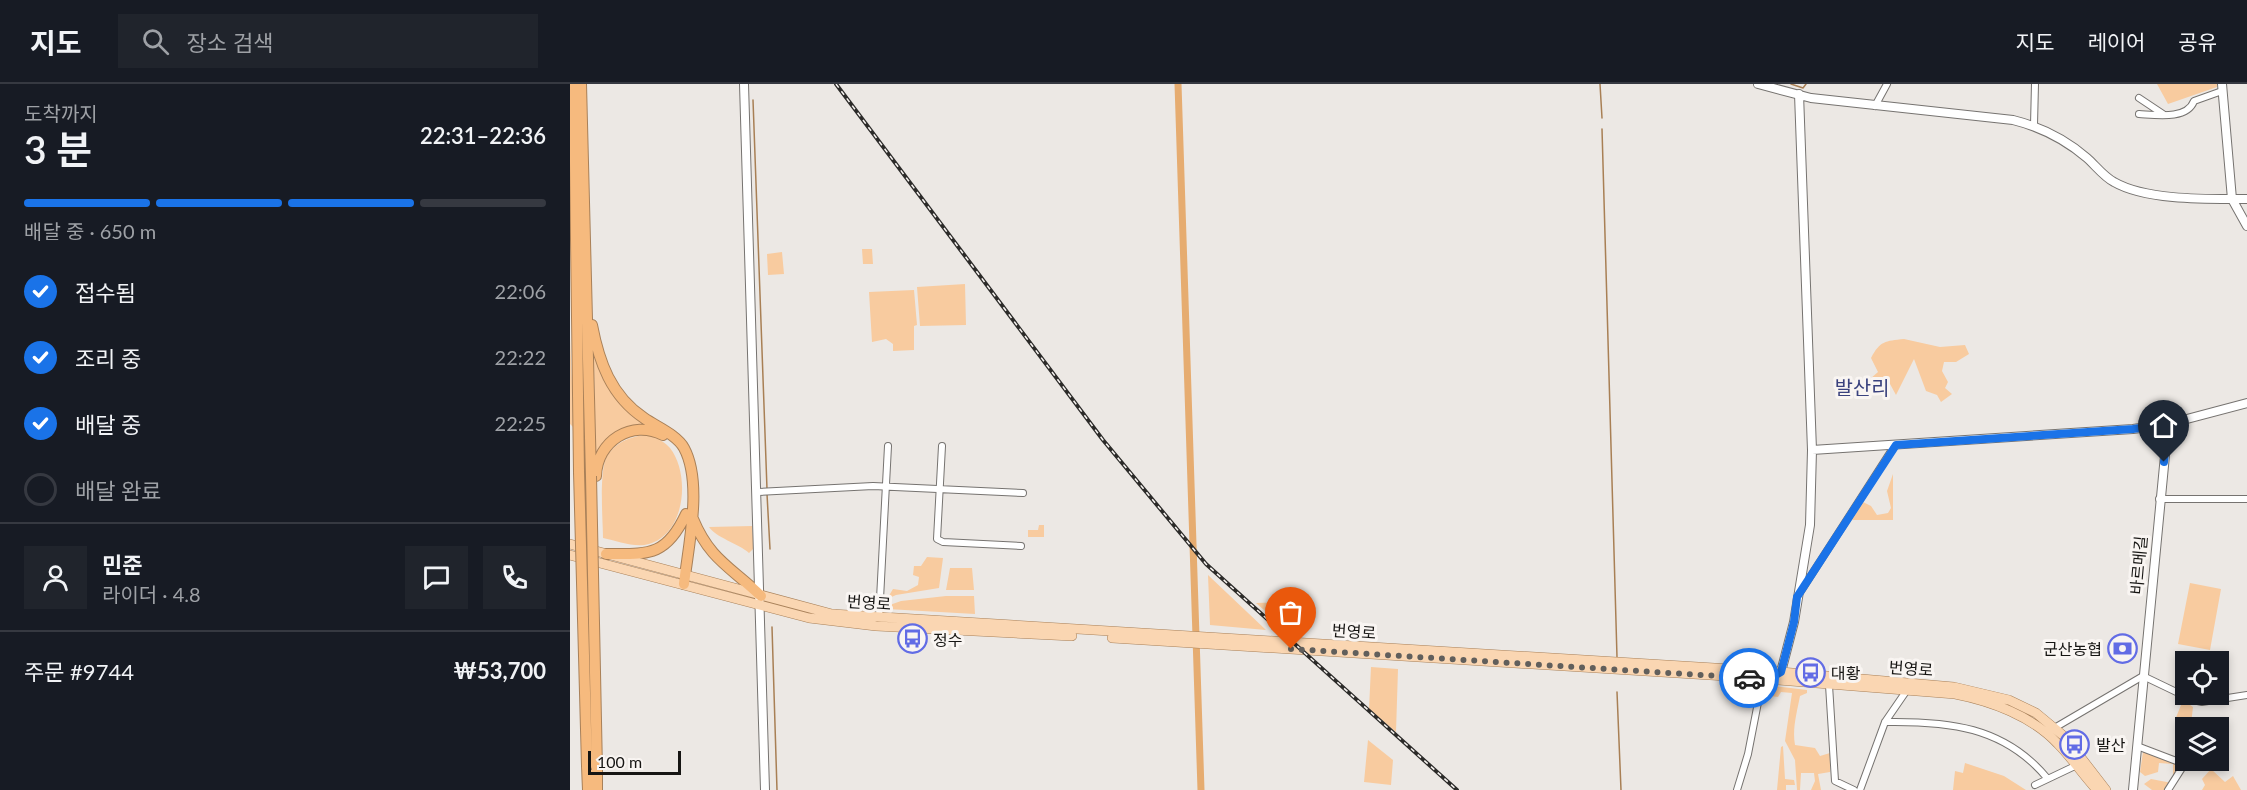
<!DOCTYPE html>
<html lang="ko">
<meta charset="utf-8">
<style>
body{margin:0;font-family:Lato,"Noto Sans KR",sans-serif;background:#20242c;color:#f1f3f6;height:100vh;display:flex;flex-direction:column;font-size:22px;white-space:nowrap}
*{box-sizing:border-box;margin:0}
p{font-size:20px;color:#9ea1a6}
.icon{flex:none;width:33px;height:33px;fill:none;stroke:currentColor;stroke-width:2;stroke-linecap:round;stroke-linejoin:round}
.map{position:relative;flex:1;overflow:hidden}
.details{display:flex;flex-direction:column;background:#171b24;width:570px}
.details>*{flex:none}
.controls{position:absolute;left:1605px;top:567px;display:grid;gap:12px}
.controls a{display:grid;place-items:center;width:54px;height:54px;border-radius:0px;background:#171b24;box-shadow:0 3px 9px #0003;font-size:30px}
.scale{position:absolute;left:18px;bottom:15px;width:93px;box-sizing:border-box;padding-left:6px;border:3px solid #161513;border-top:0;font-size:16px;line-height:21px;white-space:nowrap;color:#161513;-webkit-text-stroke:4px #f9f5f2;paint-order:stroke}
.pin{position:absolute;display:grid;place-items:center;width:51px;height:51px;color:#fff;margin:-62px -26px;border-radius:50% 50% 50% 0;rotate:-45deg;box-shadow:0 0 6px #0007}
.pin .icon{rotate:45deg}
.courier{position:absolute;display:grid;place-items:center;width:60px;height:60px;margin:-30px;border:4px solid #1a73e8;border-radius:50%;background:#fff;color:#222;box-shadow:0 2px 8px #0007}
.headline em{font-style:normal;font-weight:600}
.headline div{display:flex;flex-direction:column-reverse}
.headline{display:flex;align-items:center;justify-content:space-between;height:102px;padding:0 24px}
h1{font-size:39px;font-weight:600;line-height:45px}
.bar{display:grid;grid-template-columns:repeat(4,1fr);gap:9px 6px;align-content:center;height:72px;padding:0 24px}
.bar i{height:8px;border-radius:4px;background:#363941}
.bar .current{background:#1a73e8}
.bar p{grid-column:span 4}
.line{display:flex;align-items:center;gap:15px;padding:0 24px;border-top:2px solid #363941}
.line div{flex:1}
.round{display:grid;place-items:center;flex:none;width:63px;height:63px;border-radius:0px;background:#20242c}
ol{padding:0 24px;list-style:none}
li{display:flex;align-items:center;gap:18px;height:66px}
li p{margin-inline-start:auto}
li .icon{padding:6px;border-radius:50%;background:#1a73e8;color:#fff;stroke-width:4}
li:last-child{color:#9ea1a6}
li i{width:33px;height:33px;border:3px solid #363941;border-radius:50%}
header{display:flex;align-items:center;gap:36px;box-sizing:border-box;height:84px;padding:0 30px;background:#171b24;border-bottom:2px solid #363941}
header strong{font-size:28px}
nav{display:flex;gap:33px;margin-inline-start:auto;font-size:21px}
.search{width:420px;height:54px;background:#20242c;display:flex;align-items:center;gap:15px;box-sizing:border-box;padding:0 21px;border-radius:0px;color:#9ea1a6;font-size:22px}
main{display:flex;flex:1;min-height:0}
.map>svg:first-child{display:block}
.green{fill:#f8cb9f}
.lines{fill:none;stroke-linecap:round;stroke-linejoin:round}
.stream{stroke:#a87f54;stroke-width:1.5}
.canal{stroke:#e6ac70;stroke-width:7}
.street-casing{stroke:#767370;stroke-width:8}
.secondary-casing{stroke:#767370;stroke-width:10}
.primary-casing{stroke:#a88059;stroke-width:10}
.highway-casing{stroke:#a88059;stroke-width:12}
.street{stroke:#fff;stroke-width:6}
.secondary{stroke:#fff;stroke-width:8}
.primary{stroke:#fad6b2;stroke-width:9}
.highway{stroke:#f6ba7e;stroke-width:10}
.rail-casing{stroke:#2c2b29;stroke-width:4}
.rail{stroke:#f9f5f2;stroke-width:1.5;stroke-dasharray:4.5;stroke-linecap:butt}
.highway-bridge-casing{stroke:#a88059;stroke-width:12;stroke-linecap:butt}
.highway-bridge{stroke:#f6ba7e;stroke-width:10}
.done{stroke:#615f5c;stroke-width:6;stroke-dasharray:0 10.8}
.route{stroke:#1a73e8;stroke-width:8}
.labels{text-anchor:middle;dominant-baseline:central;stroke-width:6;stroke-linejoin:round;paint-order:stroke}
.street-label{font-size:16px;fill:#161513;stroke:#f9f5f2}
.poi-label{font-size:16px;fill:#161513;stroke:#f9f5f2;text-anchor:start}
.quarter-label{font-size:20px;fill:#3a427e;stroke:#f9f5f2}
</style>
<header>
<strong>지도</strong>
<div class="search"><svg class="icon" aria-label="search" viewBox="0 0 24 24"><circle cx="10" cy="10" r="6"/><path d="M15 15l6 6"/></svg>장소 검색</div>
<nav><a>지도</a><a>레이어</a><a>공유</a></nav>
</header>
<main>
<section class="details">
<div class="headline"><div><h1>3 분</h1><p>도착까지</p></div><em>22:31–22:36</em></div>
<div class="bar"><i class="current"></i><i class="current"></i><i class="current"></i><i></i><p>배달 중 · 650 m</p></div>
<ol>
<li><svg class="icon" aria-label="check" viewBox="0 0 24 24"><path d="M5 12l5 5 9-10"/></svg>접수됨<p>22:06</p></li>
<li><svg class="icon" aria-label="check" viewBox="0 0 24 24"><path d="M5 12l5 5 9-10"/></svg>조리 중<p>22:22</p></li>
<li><svg class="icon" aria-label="check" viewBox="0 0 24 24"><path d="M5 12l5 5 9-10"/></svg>배달 중<p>22:25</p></li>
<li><i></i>배달 완료</li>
</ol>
<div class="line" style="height:108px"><a class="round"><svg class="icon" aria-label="person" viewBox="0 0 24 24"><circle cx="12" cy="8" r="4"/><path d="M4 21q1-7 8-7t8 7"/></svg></a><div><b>민준</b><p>라이더 · 4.8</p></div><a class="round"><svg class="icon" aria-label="chat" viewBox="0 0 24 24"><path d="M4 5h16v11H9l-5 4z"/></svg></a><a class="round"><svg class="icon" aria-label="phone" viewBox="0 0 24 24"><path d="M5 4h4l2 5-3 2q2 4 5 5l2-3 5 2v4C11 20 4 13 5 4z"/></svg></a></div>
<div class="line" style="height:78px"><div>주문 #9744</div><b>₩53,700</b></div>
</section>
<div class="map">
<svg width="1677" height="706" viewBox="0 0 1677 706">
<rect width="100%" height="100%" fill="#ece8e4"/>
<path class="green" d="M 1587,0 L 1647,0 L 1647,3 L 1598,20 Z
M 292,165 L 302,165 L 303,180 L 293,180 Z
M 212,168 L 214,190 L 198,191 L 197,170 Z
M 395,200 L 396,241 L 350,242 L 347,203 Z
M 344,206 L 347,241 L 344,242 L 344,266 L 323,267 L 323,260 L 316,255 L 302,258 L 299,208 Z
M 0,253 L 4,344 L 0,340 Z
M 1334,255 L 1370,263 L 1395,261 L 1399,270 L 1386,278 L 1374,278 L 1372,287 L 1378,298 L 1375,304 L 1382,310 L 1371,318 L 1367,311 L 1356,307 L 1344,275 L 1326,311 L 1320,300 L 1306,304 L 1300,295 L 1308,288 L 1301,274 C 1310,257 1315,257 1334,255 Z
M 24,273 C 38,305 50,319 77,341 C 50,343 41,351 25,372 Z
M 81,350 C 87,354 96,359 100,364 C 121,391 115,450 79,460 C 65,464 47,457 33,454 C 33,436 28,381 39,369 C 50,355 65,352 81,350 Z
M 1323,390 L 1323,436 L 1282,436 L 1293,418 L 1301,422 L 1307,431 L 1318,429 L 1321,424 L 1317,407 Z
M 469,441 L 474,441 L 474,453 L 458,453 L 458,446 L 468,446 Z
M 182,442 L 184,464 L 179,469 C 169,460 145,453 139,443 Z
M 357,473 L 373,474 L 369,504 L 326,511 L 317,515 L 323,505 L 337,507 L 348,501 L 349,493 L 343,491 L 344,482 L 351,482 Z
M 380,484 L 402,484 L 404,506 L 376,506 Z
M 638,491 L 696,546 L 640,541 Z
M 1620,499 L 1651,505 L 1640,566 L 1608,560 Z
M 376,512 L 404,512 L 405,530 L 317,525 L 317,522 L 331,517 Z
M 727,518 L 728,545 L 717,546 L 686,519 Z
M 801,583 L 828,585 L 826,648 L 799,625 Z
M 1196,601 L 1237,606 L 1237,609 L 1230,612 C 1227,628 1222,645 1225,661 L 1245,664 L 1250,672 L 1260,669 L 1260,688 L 1248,690 L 1251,706 L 1241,706 L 1245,697 L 1244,689 L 1231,689 L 1230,706 L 1227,706 L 1225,676 L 1215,657 L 1222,609 L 1211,608 L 1208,613 L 1192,611 Z
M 1613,616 L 1623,623 L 1621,640 L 1605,636 Z
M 798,656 L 823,676 L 821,701 L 794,698 Z
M 1213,662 L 1215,695 L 1224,696 L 1225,701 L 1216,701 L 1216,706 L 1207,706 L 1211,663 Z
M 1573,668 L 1605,677 L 1609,682 L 1603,695 L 1603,680 L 1589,679 L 1588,688 L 1575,692 L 1570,688 Z
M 1395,679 L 1434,692 L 1456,706 L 1383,706 L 1385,687 L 1393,689 Z
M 1641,685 L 1655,698 L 1663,692 L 1671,706 L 1632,706 L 1635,701 L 1632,695 Z
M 1581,695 L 1602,699 L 1597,706 L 1582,706 L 1574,700 Z"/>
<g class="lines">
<path class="stream" d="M 1030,0 L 1032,34
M 1221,0 L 1233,4 L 1236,0
M 183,16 L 197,405
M 1032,45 L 1047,573
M 197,410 L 200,465
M 202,543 L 207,706
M 1047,608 L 1051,706"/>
<path class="canal" d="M 608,0 L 631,706"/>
<defs>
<path id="street" d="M 1569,14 L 1593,30
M 1305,22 L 1317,0
M 1569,30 C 1586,31 1617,36 1624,17 L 1652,7
M 1464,41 L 1465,0
M 372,362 L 367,455 L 373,458 L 451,462
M 188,408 L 303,402 L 453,409
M 1589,415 L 1677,415
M 1231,507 L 1325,361
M 309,534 L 318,362
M 1259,601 L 1265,697 L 1284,706
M 1315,638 C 1377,637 1434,642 1477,694
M 1481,646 L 1573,592 L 1623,616 L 1632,618 L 1677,611
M 1567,662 L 1609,678 L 1612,684 L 1598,706
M 1465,701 L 1505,682
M 1167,706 L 1178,670 L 1191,603 L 1198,596
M 1290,706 L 1315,638 L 1337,606"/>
<path id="secondary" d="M 174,0 L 195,706
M 1188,0 L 1241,14 L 1443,36 C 1471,43 1495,55 1517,74 C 1525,81 1534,93 1544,98 C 1577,117 1640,115 1677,115
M 1652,0 L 1662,115 L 1677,142
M 1242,366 L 1563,345 L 1598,340
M 1211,588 L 1224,538 L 1240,441 L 1242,366 L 1229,10
M 1563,706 L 1598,340 L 1677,319"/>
<path id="primary" d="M 0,460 L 262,530 L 1211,588 L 1384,603 L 1439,616 L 1466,629 L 1495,653 L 1536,706
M 0,471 L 239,534 L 306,542 L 502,552
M 542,554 L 1156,592 L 1385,610 C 1421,617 1462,632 1488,660 C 1502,674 1513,691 1527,706"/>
<path id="highway" d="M 4,0 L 9,388
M 11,0 L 21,392
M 22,241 C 29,278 41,312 74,334 C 87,343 107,351 114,364 C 133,399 118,463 114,500
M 26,392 C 27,357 62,335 93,351
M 123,435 C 140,476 161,483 191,512
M 36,470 C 78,470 96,473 116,430
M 17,682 L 18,706
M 27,706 L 27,686"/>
</defs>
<use href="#street" class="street-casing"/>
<use href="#secondary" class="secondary-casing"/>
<use href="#primary" class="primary-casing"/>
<use href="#highway" class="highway-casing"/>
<use href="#street" class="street"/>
<use href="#secondary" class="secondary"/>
<use href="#primary" class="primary"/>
<use href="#highway" class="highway"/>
<defs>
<path id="rail" d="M 266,0 L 533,356 L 636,480 L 887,706"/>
</defs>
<use href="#rail" class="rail-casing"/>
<use href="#rail" class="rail"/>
<defs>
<path id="highway-bridge" d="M 9,388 L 17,682
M 21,392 L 27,686"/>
</defs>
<use href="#highway-bridge" class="highway-bridge-casing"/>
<use href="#highway-bridge" class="highway-bridge"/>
</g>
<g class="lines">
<path class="done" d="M 721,565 L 1179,594"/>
<path class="route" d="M 1179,594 L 1198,595 L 1211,588 L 1224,538 L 1227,513 L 1326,361 L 1563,345 L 1598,340 L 1594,378"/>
</g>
<defs>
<symbol id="bus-ring" viewBox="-11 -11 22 22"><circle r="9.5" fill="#f9f5f2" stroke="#626ce5" stroke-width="1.5"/><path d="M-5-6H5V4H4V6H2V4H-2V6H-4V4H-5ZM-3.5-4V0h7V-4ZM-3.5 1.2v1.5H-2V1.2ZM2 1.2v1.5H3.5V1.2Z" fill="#626ce5"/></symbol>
<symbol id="bank-ring" viewBox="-11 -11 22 22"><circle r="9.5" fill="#f9f5f2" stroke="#626ce5" stroke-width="1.5"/><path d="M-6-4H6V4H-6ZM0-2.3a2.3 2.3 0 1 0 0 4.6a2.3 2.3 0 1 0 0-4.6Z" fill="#626ce5"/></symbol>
</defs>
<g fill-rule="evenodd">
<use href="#bus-ring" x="326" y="538" width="33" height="33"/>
<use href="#bank-ring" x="1536" y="548" width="33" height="33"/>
<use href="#bus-ring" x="1224" y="572" width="33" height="33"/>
<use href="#bus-ring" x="1488" y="644" width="33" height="33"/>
</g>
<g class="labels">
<g class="street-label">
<text transform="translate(1568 481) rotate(-85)">바르메길</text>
<text transform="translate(299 518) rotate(4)">번영로</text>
<text transform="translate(784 547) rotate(4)">번영로</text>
<text transform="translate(1341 584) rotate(4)">번영로</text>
</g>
<g class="poi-label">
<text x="363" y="555">정수</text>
<text x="1532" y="564" text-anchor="end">군산농협</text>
<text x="1261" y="588">대황</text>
<text x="1526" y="660">발산</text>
</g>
<g class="quarter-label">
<text x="1292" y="303">발산리</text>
</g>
</g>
</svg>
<div class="controls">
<a><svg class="icon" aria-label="locate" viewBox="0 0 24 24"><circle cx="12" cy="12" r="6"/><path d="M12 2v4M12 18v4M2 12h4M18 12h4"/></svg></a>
<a><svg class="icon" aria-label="layers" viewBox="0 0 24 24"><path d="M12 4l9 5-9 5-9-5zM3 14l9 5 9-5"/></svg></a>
</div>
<div class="scale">100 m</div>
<div class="pin" style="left:721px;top:565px;background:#ea580c"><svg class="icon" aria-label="bag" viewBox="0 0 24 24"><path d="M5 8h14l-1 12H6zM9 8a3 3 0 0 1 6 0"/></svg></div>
<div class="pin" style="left:1594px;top:378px;background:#1f2937"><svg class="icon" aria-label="home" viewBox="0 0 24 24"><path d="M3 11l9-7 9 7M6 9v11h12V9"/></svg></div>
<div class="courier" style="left:1179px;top:594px"><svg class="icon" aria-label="car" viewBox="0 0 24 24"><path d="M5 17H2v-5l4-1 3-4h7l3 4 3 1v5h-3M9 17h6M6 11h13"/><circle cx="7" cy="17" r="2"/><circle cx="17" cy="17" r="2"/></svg></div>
</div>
</main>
